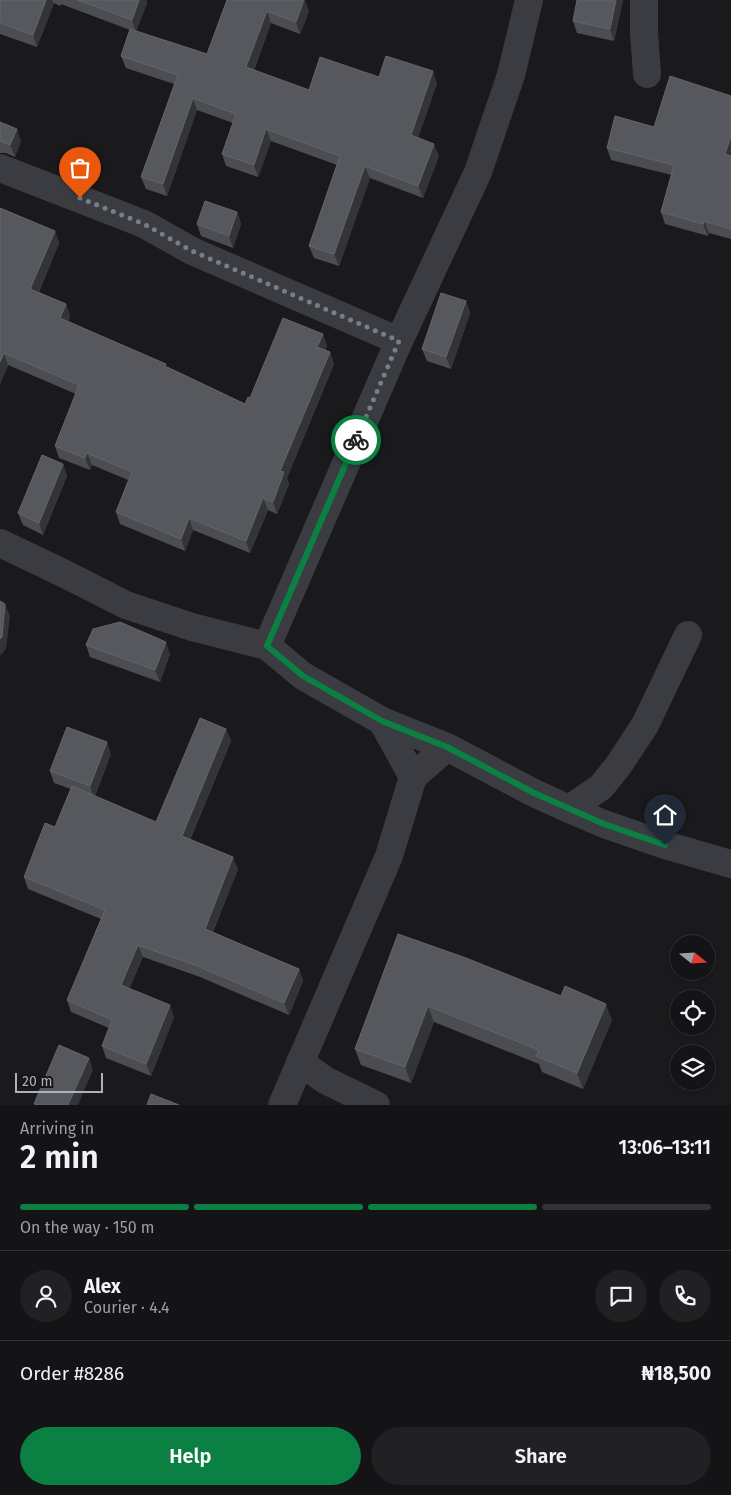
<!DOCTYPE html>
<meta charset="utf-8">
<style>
body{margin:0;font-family:"Fira Sans",sans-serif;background:#212123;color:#f1f3f6;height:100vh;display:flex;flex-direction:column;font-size:19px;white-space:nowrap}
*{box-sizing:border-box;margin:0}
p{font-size:16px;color:#9d9ea1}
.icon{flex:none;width:28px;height:28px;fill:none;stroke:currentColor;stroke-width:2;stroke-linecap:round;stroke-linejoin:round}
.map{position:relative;height:1105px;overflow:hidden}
.panel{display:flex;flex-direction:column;background:#141416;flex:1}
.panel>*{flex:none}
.needle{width:32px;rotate:108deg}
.buttons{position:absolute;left:670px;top:935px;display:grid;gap:10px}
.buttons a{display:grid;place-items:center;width:45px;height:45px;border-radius:50%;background:#141416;box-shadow:0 1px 4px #0004,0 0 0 1px #333335;font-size:25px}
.scale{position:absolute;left:15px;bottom:12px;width:88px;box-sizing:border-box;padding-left:5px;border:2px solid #acb2bd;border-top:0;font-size:14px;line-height:18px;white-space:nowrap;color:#acb2bd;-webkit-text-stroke:4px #151518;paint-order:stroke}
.pin{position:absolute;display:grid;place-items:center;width:42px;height:42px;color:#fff;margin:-51px -21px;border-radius:50% 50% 50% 0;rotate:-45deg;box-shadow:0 0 5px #0007}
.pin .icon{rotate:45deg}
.courier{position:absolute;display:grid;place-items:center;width:50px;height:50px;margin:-25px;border:4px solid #0b8043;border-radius:50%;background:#fff;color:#222;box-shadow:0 1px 6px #0007}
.overview em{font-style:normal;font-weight:600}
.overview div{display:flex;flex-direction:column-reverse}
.overview{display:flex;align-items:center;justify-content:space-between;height:85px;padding:0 20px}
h1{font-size:32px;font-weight:600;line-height:38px}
.bar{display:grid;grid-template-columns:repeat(4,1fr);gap:8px 5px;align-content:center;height:60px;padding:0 20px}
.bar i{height:6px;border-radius:4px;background:#333335}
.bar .active{background:#0b8043}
.bar p{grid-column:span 4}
.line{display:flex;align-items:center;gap:12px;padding:0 20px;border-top:1px solid #333335}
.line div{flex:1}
.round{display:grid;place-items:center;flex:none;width:52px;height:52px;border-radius:26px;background:#212123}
.button{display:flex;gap:10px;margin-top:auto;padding:10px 20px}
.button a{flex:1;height:58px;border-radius:30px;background:#0b8043;color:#fff;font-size:20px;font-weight:600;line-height:58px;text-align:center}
.button a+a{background:#212123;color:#f1f3f6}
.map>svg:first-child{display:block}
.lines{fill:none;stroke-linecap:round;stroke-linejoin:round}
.street{stroke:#3b3c42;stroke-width:28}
.wall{fill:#4b4d52}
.shaded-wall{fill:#333438}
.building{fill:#56585e;stroke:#63666c}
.done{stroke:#797d85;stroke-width:5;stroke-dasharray:0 9}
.route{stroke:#0b8043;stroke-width:6}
</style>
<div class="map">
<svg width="731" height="1105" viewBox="0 0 731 1105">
<rect width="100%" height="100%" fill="#1a1a1d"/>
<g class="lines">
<path class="street" d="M 644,0 L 644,33 L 647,74
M 0,168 L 144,224 L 192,251 L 399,341
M 0,543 L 67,575 L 126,605 L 192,627 L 267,646 L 303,676 L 382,721 L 447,747 L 534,793 L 569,809 L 604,824 L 665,845 L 731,864
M 267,646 L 399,341 L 478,172 L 511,75 L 529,0
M 382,721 L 413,777
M 569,809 L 601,787 L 618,766 L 645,725 L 688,635
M 300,1062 L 325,1080 L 376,1105
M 282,1105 L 389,856 L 413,777 L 447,747"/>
</g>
<path class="wall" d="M 0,0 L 146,0 L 147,3 L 136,31 L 207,54 L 227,0 L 309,11 L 300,34 L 271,23 L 254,70 L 309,90 L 379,77 L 437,83 L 418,138 L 439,156 L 423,198 L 370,178 L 339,266 L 314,258 L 309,246 L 337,165 L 271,141 L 258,177 L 226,166 L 222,154 L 233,123 L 197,110 L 167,196 L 146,189 L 141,177 L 174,84 L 126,68 L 121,56 L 130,30 L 61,4 L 60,6 L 54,3 L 37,47 L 0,34 Z
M 623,0 L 614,41 L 577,33 L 573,21 Z
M 731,96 L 731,239 L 709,233 L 708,236 L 665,224 L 661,212 L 672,175 L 611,160 L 607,148 L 654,127 Z
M 0,122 L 21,141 L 15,157 L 6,153 L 0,153 Z
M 0,208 L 55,231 L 59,243 L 39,292 L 66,304 L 70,316 L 68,322 L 167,367 L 245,404 L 250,398 L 323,334 L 327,346 L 325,351 L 330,352 L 334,364 L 287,478 L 289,484 L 277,514 L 268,510 L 250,553 L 193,530 L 185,551 L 120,524 L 116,512 L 128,480 L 92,465 L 90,470 L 59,458 L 55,446 L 76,394 L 8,365 L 0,384 Z
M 237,212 L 241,224 L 233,248 L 201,236 L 197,224 Z
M 466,301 L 470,313 L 451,369 L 427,361 L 422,349 Z
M 63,464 L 67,476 L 43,535 L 23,525 L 18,513 Z
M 86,645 L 170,654 L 160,682 L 90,657 Z
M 226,729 L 231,741 L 190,840 L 238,869 L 213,932 L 299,969 L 303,981 L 289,1015 L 200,977 L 143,957 L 129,989 L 174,1017 L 151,1076 L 106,1058 L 102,1046 L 109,1028 L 71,1012 L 67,1000 L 101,919 L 28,889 L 24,877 L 55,827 L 71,789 L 54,783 L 50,771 L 111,754 L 95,796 L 156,822 Z
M 398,934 L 612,1020 L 583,1089 L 542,1072 L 539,1064 L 434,1022 L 411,1083 L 361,1065 L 355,1049 Z"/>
<path class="shaded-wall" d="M 46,0 L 52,0 L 54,3 L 37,47 L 33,35 Z
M 139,0 L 146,0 L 147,3 L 136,32 L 132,20 Z
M 304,0 L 305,0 L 309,11 L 300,34 L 296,22 Z
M 616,0 L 623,0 L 614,41 L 610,29 Z
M 267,11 L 271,23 L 250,79 L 246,67 Z
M 433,71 L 437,83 L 415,147 L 411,135 Z
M 193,98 L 197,110 L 167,196 L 163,184 Z
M 17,129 L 21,141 L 15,157 L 10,145 Z
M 266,129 L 271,141 L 258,177 L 254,165 Z
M 731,136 L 731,161 L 725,154 Z
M 434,144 L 439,156 L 423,198 L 418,186 Z
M 365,166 L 370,178 L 339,266 L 334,254 Z
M 237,212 L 241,224 L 233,248 L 229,236 Z
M 704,221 L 709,233 L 708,236 L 703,224 Z
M 55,231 L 59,243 L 35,301 L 30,289 Z
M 466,301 L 470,313 L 451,369 L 446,357 Z
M 66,304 L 70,316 L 64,330 L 60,318 Z
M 323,334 L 327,346 L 322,359 L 317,347 Z
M 330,352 L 334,364 L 287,478 L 289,484 L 277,514 L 273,502 L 280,471 Z
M 4,353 L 8,365 L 0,384 L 0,362 Z
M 87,453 L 92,465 L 90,470 L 85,458 Z
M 63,464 L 67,476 L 43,535 L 39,523 Z
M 263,498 L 268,510 L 250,553 L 246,541 Z
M 189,518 L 193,530 L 185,551 L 181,539 Z
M 5,604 L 10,616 L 6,649 L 0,656 L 0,639 Z
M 166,642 L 170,654 L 160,682 L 155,670 Z
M 226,729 L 231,741 L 186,848 L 182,836 Z
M 107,742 L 111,754 L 94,798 L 90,786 Z
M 233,857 L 238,869 L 209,941 L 205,929 Z
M 138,945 L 143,957 L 125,997 L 121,985 Z
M 299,969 L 303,981 L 289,1015 L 284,1003 Z
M 606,1004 L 612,1020 L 583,1089 L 577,1073 Z
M 170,1005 L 174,1017 L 151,1076 L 146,1064 Z
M 428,1006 L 434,1022 L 411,1083 L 405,1067 Z
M 89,1058 L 93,1070 L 78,1105 L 68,1105 Z"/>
<path class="building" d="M 0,0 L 46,0 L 33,35 L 0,23 Z
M 78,0 L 139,0 L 132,20 Z
M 227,0 L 304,0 L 296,22 L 267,11 L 246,67 L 309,90 L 320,57 L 379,77 L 386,56 L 433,71 L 411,135 L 434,144 L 418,186 L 365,166 L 334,254 L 309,246 L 340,156 L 266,129 L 254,165 L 222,154 L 236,114 L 193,98 L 163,184 L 141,177 L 178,75 L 121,56 L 130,29 L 207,54 Z
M 577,0 L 616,0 L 610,29 L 573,21 Z
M 670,76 L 731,96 L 731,136 L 725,154 L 731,156 L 731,229 L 704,221 L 703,224 L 661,212 L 674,165 L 607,148 L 615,116 L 654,127 Z
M 0,122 L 17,129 L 10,145 L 0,141 Z
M 205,201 L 237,212 L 229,236 L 197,224 Z
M 0,208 L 55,231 L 30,289 L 66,304 L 60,318 L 166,364 L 165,366 L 245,404 L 248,397 L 250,398 L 283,318 L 323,334 L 317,347 L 330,352 L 280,471 L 284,472 L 273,502 L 263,498 L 246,541 L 189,518 L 181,539 L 116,512 L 132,472 L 87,453 L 85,458 L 55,446 L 79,385 L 4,353 L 0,362 L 0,256 L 1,254 L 0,253 Z
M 441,293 L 466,301 L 446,357 L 422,349 Z
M 42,455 L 63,464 L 39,523 L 18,513 Z
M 0,601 L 5,604 L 2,637 L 0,639 Z
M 120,622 L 166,642 L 155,670 L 86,645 L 93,629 Z
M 200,718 L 226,729 L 182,836 L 233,857 L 205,929 L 299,969 L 284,1003 L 195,965 L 138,945 L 121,985 L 170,1005 L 146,1064 L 102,1046 L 112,1020 L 67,1000 L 105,910 L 24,877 L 45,823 L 55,827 L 72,786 L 156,822 Z
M 67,727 L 107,742 L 90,786 L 50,771 Z
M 398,934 L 466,958 L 561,996 L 565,986 L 606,1004 L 577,1073 L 536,1056 L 539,1050 L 428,1006 L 405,1067 L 355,1049 Z
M 59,1045 L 89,1058 L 68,1105 L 37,1105 L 34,1104 Z
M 151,1094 L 179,1105 L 147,1105 Z"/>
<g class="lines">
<path class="done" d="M 80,198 L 144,224 L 192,251 L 399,341 L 356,440"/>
<path class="route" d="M 356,440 L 267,646 L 303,676 L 382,721 L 447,747 L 534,793 L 604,824 L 665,845"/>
</g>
</svg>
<div class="buttons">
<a><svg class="needle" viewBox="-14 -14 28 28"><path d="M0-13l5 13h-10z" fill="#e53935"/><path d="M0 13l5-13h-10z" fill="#9d9ea1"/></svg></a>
<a><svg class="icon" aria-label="locate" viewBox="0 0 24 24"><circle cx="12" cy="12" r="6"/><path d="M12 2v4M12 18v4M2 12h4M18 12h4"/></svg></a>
<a><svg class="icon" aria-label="layers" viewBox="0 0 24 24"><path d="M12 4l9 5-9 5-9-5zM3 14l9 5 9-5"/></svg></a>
</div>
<div class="scale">20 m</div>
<div class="pin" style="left:80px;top:198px;background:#ea580c"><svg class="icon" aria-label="bag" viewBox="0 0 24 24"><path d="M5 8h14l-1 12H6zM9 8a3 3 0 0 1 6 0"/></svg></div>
<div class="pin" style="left:665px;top:845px;background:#1f2937"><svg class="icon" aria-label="home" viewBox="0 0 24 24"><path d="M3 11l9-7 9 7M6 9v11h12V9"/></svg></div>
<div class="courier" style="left:356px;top:440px"><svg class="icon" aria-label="bike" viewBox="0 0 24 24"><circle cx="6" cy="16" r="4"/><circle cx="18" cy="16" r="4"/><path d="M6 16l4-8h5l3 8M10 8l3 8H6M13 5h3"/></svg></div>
</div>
<section class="panel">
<div class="overview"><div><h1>2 min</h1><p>Arriving in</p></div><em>13:06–13:11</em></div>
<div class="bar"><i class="active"></i><i class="active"></i><i class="active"></i><i></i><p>On the way · 150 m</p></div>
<div class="line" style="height:90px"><a class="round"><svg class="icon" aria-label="person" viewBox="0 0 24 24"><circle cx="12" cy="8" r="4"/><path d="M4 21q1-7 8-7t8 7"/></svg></a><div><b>Alex</b><p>Courier · 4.4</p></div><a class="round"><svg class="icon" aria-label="chat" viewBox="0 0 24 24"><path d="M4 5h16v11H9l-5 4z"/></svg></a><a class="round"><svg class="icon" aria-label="phone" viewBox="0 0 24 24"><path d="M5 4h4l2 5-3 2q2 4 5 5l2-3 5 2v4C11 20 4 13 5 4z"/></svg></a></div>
<div class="line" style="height:65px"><div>Order #8286</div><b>₦18,500</b></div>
<div class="button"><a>Help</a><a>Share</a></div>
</section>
